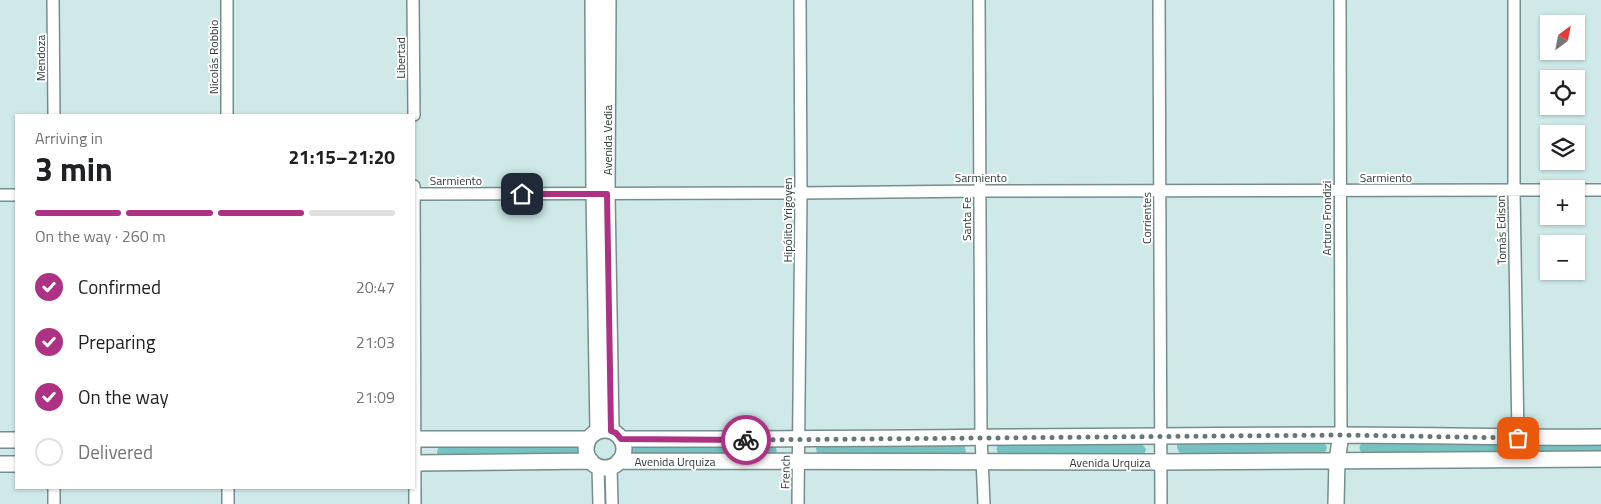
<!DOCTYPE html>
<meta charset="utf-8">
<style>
body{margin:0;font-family:"Titillium Web",sans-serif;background:#f2f2f2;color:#202124;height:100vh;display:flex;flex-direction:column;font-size:19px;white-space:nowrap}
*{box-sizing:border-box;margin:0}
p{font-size:16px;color:#757577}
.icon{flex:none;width:28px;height:28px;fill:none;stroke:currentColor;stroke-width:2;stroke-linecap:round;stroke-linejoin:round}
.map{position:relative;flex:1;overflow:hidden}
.sheet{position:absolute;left:15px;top:114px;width:400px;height:375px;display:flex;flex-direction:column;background:#fff;border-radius:0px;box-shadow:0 1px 4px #0004}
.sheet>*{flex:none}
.needle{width:32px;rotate:32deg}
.fabs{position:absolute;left:1540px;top:15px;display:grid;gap:10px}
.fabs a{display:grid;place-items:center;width:45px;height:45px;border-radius:0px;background:#fff;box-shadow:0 1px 4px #0004;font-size:25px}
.pin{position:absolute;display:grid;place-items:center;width:42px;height:42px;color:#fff;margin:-21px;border-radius:10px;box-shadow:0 2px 8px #0006}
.courier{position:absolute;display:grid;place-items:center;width:50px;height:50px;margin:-25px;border:4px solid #ae3283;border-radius:50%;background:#fff;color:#222;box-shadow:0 1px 6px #0007}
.overview em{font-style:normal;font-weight:700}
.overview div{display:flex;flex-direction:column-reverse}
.overview{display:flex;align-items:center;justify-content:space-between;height:85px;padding:0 20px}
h1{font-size:32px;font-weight:700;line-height:38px}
.bar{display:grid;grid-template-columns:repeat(4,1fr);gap:8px 5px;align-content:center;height:60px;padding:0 20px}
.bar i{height:6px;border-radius:4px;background:#e0e0e0}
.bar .active{background:#ae3283}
.bar p{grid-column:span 4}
ol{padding:0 20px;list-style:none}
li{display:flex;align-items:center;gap:15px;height:55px}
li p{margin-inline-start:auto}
li .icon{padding:5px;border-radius:50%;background:#ae3283;color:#fff;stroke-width:4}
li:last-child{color:#757577}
li i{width:28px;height:28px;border:2px solid #e0e0e0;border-radius:50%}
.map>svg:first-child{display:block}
.green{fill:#76c2c1}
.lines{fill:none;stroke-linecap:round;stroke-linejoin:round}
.street-casing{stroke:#758e8d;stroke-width:14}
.secondary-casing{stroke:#758e8d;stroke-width:18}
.street{stroke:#fff;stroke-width:11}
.secondary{stroke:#fff;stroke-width:15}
.done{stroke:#677776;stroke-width:5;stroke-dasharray:0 9}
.route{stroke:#ae3283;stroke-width:6}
.labels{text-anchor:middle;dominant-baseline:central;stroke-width:4;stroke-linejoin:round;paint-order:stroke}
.street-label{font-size:12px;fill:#2f3a39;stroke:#fff}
</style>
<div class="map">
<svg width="1601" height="504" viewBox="0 0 1601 504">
<rect width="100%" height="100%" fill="#cee9e8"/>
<path class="green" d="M 1601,441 L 1601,454 L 1534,452 L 1531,447 L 1532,444 Z
M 1180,442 L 1323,442 L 1327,447 L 1326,451 L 1323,454 L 1183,454 C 1179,453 1177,450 1177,445 Z
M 1364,442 L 1507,443 L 1509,449 L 1507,453 L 1364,454 C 1358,451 1358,445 1364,442 Z
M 1003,443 L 1142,444 L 1146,449 L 1144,455 L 999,455 C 995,449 996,445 1003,443 Z
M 630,445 L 775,446 L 777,451 L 775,455 L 629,454 L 627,450 Z
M 819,445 L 962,445 L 965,447 L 966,452 L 964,455 L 817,454 L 816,448 Z
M 439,446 L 582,446 C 586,448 587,451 586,455 L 438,455 L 437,452 Z"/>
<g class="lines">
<defs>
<path id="street" d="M 53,0 L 54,115
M 413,0 L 414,115
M 979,0 L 981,437 L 984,504
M 1159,0 L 1161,504
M 1340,0 L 1341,435
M 1514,0 L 1514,190 L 1518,438 L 1517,459
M 227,115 L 227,0
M 414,186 L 415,504
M 1576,190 L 1601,190
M 414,194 L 801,193 L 980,191 L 1549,190
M 0,195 L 16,195
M 598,467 L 599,504
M 611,467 L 612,504
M 54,504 L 54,488
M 228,504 L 228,488
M 798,504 L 801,193 L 800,0"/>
<path id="secondary" d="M 593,0 L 594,193 L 598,431
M 608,0 L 607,194 L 611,431
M586 449a19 19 0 1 1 38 0a19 19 0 1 1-38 0Z
M 414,439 L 588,439
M 621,439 C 861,440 1100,435 1340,435 C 1427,435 1514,438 1601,437
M 0,440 L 16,440
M 619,461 L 1160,462 L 1601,459
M 414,463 L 591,461
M 0,464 L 16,464
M 1336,504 L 1337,460 L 1341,435"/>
</defs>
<use href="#street" class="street-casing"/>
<use href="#secondary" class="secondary-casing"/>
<use href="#street" class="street"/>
<use href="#secondary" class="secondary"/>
</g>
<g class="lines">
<path class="done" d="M 746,440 L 1340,435 L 1518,438"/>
<path class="route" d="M 522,194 L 607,194 L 611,431 L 616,433 L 621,439 L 746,440"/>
</g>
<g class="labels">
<g class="street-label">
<text transform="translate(213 57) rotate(-90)">Nicolás Robbio</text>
<text transform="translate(40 58) rotate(-90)">Mendoza</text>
<text transform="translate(400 58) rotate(-90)">Libertad</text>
<text transform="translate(607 140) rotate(-90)">Avenida Vedia</text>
<text x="981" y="177">Sarmiento</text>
<text x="1386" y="177">Sarmiento</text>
<text x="456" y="180">Sarmiento</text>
<text transform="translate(1146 218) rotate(-90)">Corrientes</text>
<text transform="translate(1326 218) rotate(-90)">Arturo Frondizi</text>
<text transform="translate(966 219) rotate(-90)">Santa Fe</text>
<text transform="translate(787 220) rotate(-90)">Hipólito Yrigoyen</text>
<text transform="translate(1501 230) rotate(-91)">Tomás Edison</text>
<text x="675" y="461">Avenida Urquiza</text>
<text x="1110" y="462">Avenida Urquiza</text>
<text transform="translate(785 472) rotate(-89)">French</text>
</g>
</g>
</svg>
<div class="fabs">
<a><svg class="needle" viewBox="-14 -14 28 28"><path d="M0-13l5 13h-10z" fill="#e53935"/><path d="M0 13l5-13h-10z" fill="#757577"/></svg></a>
<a><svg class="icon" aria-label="locate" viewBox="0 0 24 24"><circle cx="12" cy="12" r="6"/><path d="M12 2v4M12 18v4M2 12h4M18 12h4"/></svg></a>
<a><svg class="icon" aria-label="layers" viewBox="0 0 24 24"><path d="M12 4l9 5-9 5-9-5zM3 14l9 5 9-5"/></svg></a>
<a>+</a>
<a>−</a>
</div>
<div class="pin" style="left:1518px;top:438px;background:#ea580c"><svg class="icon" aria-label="bag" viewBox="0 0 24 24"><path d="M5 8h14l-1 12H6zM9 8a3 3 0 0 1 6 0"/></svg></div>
<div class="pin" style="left:522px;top:194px;background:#1f2937"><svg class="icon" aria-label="home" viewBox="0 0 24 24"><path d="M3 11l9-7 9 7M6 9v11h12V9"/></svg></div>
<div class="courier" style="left:746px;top:440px"><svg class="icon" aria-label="bike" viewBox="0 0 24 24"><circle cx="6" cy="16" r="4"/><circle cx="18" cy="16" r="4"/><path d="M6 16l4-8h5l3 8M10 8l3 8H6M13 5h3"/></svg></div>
<section class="sheet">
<div class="overview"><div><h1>3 min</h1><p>Arriving in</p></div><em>21:15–21:20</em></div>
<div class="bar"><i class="active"></i><i class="active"></i><i class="active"></i><i></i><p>On the way · 260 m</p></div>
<ol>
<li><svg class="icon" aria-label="check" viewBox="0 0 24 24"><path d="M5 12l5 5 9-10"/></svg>Confirmed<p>20:47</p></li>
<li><svg class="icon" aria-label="check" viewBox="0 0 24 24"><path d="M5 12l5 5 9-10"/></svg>Preparing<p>21:03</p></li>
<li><svg class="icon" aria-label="check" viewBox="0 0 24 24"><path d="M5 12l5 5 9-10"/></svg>On the way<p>21:09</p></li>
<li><i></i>Delivered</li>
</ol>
</section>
</div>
